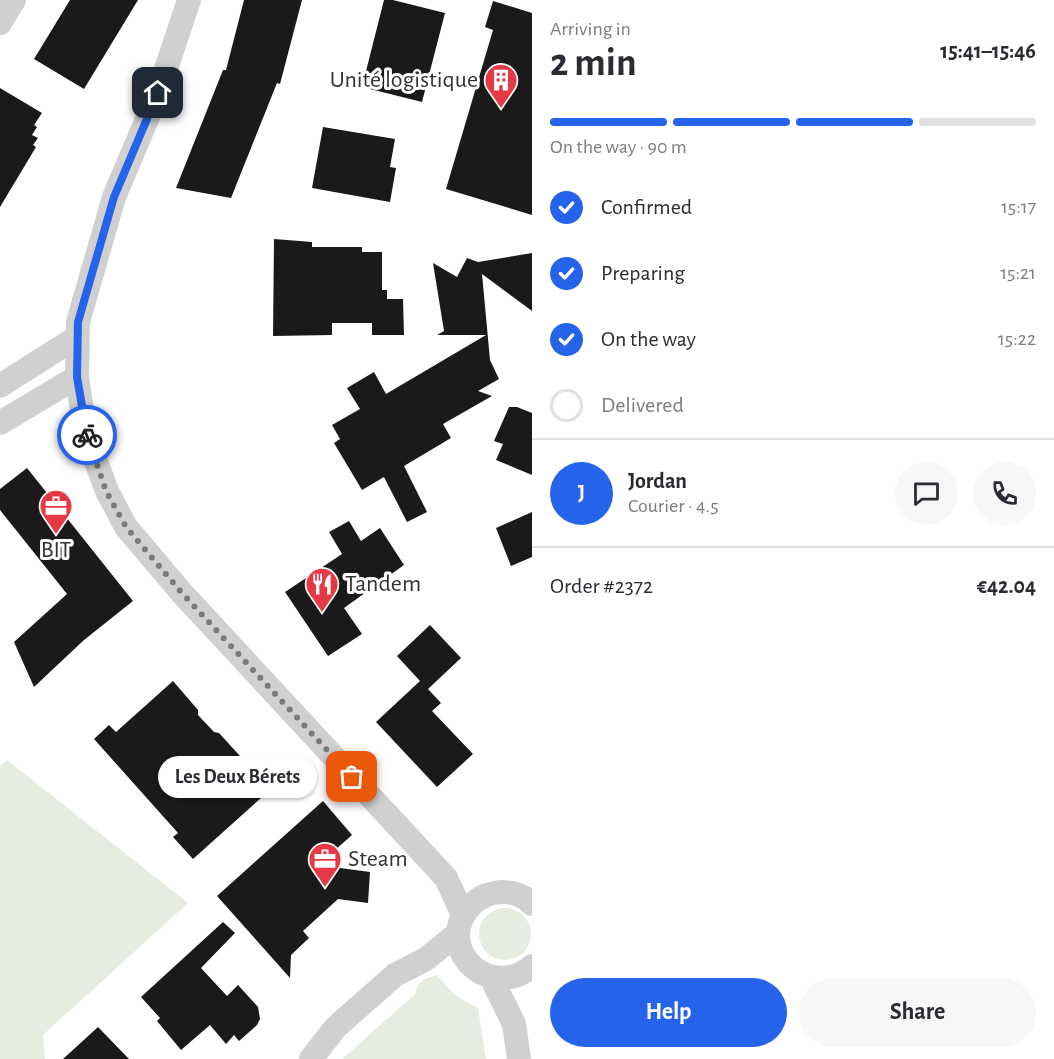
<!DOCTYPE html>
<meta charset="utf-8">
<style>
body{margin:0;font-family:"Alegreya Sans",sans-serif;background:#f7f7f7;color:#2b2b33;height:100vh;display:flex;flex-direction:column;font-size:22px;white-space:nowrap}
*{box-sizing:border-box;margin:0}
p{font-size:20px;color:#7c7c81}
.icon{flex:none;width:33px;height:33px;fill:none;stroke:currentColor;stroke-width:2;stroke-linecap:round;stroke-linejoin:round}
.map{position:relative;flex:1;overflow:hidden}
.drawer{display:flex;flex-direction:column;background:#fff;width:522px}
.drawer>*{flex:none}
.pin{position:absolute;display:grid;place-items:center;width:51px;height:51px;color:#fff;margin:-26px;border-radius:12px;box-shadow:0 3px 9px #0006}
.courier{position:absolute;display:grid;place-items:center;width:60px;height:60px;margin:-30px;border:4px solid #2563eb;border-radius:50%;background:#fff;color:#222;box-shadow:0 2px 8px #0007}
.bubble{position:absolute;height:42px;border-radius:21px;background:#fff;box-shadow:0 2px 4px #0004;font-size:20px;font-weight:600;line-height:42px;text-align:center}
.summary em{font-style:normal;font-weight:600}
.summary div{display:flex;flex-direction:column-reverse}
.summary{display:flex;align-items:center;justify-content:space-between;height:102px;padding:0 18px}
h1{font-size:39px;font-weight:600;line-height:45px}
.bar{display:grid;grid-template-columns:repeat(4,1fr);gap:9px 6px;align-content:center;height:72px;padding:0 18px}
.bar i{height:8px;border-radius:4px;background:#e1e1e2}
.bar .current{background:#2563eb}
.bar p{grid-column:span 4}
.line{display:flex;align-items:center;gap:15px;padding:0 18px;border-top:2px solid #e1e1e2}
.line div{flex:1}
.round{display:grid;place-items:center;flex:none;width:63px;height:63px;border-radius:32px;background:#f7f7f7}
ol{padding:0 18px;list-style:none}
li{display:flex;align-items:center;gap:18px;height:66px}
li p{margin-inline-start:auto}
li .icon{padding:6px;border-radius:50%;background:#2563eb;color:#fff;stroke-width:4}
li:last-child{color:#7c7c81}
li i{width:33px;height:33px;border:3px solid #e1e1e2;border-radius:50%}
.cta{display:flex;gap:12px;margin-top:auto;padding:12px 18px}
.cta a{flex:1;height:69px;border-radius:36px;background:#2563eb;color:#fff;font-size:24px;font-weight:600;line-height:69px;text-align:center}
.cta a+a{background:#f7f7f7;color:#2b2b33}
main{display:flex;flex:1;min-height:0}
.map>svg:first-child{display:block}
.green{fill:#e6ecdf}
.building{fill:#1a1a1a}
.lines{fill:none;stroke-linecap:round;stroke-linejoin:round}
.minor{stroke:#d0d0d0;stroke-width:24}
.done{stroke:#7a7a7a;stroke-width:6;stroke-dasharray:0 10.8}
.route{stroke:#2563eb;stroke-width:8}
.labels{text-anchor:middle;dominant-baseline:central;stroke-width:6;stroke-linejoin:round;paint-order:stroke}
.poi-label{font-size:24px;fill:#333;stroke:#fff;text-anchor:start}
</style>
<main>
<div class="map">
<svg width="532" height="1059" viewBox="0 0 532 1059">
<rect width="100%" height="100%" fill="#fff"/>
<path class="green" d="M 7,760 L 188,903 L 43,1035 L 45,1059 L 0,1059 L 0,766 Z
M479 934a26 26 0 1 1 52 0a26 26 0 1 1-52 0Z
M 437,975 L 455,995 L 478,1008 L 486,1059 L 342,1059 L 415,994 C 418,981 425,978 437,975 Z"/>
<path class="building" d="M 70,0 L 138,0 L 84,89 L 34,59 Z
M 244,0 L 302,0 L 280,84 L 277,83 L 231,198 L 176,188 L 223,70 L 226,70 Z
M 384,0 L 393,0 L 445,13 L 422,102 L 362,87 Z
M 493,1 L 532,13 L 532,215 L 446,189 L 493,30 L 485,27 Z
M 0,88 L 42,113 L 34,125 L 37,127 L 32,135 L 38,138 L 33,145 L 36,147 L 0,207 Z
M 323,127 L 395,139 L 390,167 L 396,168 L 390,202 L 312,188 Z
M 274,239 L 312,242 L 312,247 L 362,247 L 362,252 L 382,252 L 382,290 L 387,290 L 387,299 L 403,299 L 404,335 L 372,335 L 372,323 L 332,323 L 332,335 L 273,336 Z
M 532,253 L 532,311 L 482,274 L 490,360 L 499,379 L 478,391 L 492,396 L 443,424 L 451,438 L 404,466 L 427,512 L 407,522 L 384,477 L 362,490 L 334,443 L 340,439 L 332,425 L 360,409 L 347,388 L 374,372 L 386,394 L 486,335 L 437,335 L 444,331 L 433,263 L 457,277 L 467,258 L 478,262 Z
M 509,407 L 517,407 L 532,413 L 532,475 L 496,460 L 503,444 L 494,441 Z
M 27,468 L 133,601 L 84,640 L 34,687 L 14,642 L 67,594 L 0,510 L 0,489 Z
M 532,512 L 532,557 L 511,566 L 496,528 Z
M 349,521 L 361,541 L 380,528 L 404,565 L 344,608 L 362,634 L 328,656 L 285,592 L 342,554 L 329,532 Z
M 430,625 L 461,658 L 428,689 L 441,703 L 432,711 L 473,754 L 437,787 L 376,722 L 420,681 L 397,656 Z
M 173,681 L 198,710 L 198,715 L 214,732 L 219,733 L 251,768 L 242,776 L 261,798 L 193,859 L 173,837 L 178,833 L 94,739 L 109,725 L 116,732 Z
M 323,801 L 352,835 L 318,865 L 370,872 L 368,903 L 338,899 L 303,931 L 309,938 L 291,955 L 290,978 L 217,896 Z
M 223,922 L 235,933 L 201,968 L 227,996 L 238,985 L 258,1007 L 260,1019 L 257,1025 L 239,1041 L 234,1035 L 226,1044 L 210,1025 L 181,1050 L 157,1021 L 160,1018 L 141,997 Z
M 98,1027 L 129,1059 L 63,1059 Z"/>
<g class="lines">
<path class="minor" d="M 189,0 L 158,93 L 114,197 L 78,322 L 77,377 L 85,432 L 107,491 L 126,527 L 181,592 L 446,878 L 463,915
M 0,23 L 14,0
M 0,386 L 77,337
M 0,423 L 77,377
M 532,904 C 522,894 508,890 494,893 C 483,895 474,901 467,910 C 436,952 492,1001 532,966
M 491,977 L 514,1024 L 519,1059
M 311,1059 L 336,1027 L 395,975 L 426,959 L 458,933"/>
</g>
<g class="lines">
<path class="done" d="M 87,435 L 106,491 L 126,527 L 181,592 L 352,777"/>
<path class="route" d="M 87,435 L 77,377 L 78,322 L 114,197 L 158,93"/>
</g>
<defs>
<symbol id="building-pin" viewBox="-11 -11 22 30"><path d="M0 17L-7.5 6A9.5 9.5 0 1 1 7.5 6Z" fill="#e63946" stroke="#fff"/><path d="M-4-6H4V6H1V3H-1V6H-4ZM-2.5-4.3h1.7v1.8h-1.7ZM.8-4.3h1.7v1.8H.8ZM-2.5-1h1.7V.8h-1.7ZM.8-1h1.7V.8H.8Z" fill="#fff"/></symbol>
<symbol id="office-pin" viewBox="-11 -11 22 30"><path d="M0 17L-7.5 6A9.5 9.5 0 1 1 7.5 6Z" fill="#e63946" stroke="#fff"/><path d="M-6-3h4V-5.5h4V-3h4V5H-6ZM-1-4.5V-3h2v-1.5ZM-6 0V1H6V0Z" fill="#fff"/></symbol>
<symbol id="restaurant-pin" viewBox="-11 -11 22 30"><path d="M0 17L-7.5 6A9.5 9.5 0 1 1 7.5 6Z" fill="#e63946" stroke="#fff"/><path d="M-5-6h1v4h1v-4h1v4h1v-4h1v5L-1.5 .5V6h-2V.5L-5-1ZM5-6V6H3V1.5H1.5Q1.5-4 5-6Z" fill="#fff"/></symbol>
</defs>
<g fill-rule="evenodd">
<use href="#building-pin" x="482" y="61" width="38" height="52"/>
<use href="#office-pin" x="37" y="487" width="38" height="52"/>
<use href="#restaurant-pin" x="303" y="565" width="38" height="52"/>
<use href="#office-pin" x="306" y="840" width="38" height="52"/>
</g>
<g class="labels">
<g class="poi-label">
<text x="478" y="80" text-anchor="end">Unité logistique</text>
<text x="56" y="550" text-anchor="middle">BIT</text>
<text x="345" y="584">Tandem</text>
<text x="348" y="859">Steam</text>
</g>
</g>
</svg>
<div class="pin" style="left:352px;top:777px;background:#ea580c"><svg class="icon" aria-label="bag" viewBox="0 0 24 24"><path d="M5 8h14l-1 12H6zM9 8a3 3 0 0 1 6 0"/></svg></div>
<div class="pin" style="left:158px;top:93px;background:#1f2937"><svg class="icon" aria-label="home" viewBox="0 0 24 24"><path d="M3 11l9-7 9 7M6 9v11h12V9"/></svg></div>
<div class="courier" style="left:87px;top:435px"><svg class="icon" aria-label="bike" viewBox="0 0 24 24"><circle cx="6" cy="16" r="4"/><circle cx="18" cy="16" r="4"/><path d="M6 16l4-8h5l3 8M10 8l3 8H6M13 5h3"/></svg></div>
<div class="bubble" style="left:158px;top:756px;width:159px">Les Deux Bérets</div>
</div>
<section class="drawer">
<div class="summary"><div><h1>2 min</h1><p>Arriving in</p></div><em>15:41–15:46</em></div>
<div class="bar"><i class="current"></i><i class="current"></i><i class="current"></i><i></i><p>On the way · 90 m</p></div>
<ol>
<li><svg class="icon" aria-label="check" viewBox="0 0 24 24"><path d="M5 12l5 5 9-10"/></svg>Confirmed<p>15:17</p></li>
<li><svg class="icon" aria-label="check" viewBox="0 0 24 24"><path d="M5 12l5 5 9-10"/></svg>Preparing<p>15:21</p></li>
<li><svg class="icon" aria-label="check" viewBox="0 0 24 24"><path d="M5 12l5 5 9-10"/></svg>On the way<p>15:22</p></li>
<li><i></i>Delivered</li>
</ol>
<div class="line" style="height:108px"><b class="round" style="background:#2563eb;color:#fff">J</b><div><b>Jordan</b><p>Courier · 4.5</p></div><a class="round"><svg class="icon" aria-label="chat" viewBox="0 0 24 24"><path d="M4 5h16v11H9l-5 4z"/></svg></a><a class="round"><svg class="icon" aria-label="phone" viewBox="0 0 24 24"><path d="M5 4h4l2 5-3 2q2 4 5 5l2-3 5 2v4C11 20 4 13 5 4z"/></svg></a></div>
<div class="line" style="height:78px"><div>Order #2372</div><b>€42.04</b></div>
<div class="cta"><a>Help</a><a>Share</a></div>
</section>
</main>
